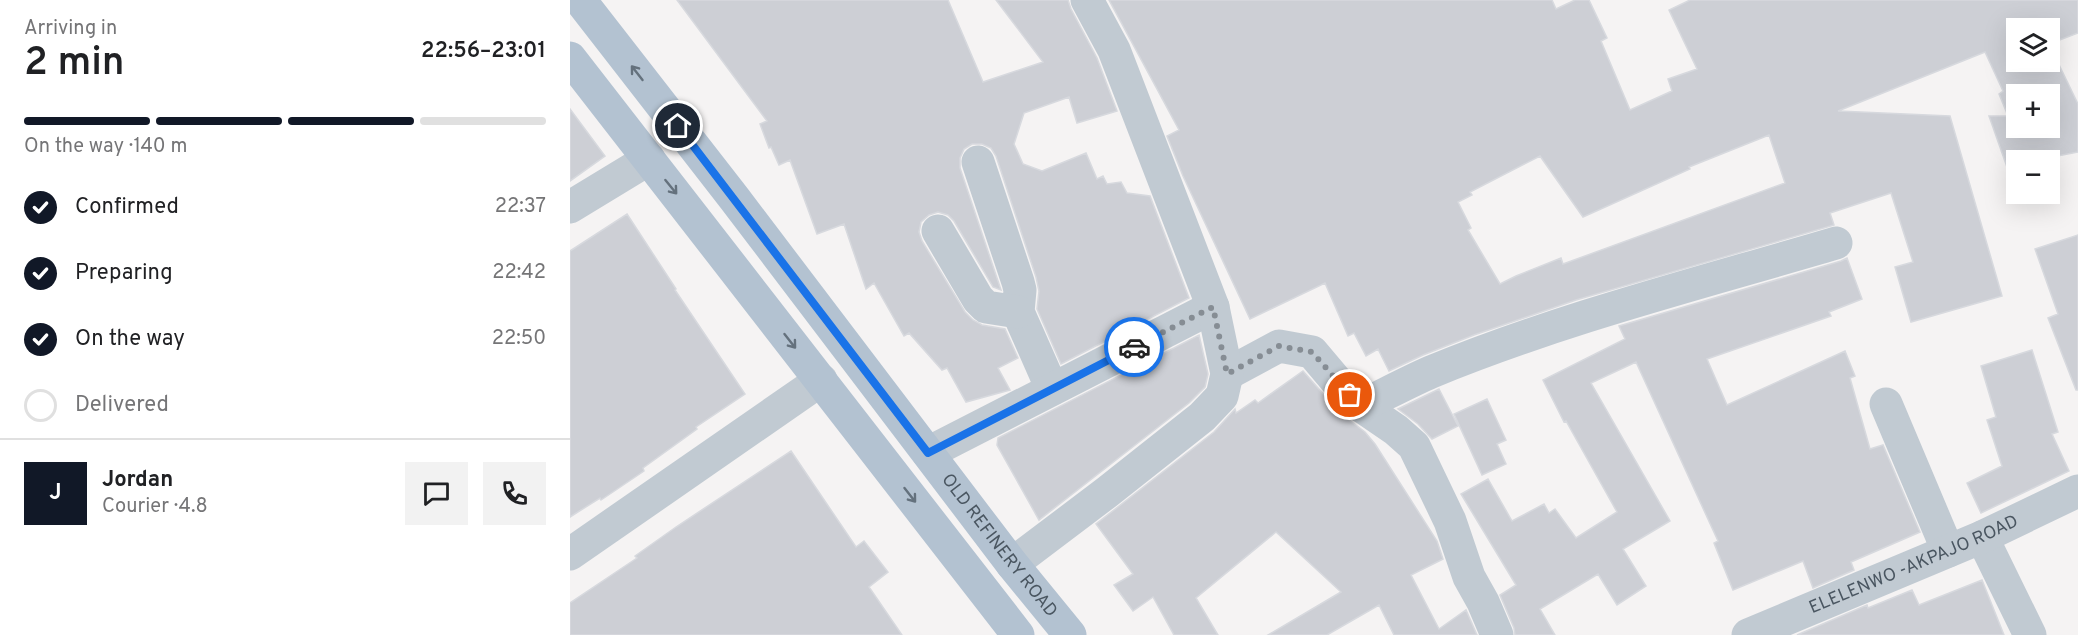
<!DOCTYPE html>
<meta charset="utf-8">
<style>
body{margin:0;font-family:Overpass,sans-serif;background:#f2f2f2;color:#202124;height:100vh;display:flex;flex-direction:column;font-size:22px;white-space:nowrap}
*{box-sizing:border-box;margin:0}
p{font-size:20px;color:#757577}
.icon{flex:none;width:33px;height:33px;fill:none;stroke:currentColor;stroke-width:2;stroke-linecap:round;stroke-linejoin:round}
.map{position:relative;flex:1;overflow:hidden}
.side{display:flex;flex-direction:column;background:#fff;width:570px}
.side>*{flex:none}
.buttons{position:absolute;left:1436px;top:18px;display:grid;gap:12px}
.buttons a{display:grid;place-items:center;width:54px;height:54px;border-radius:0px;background:#fff;box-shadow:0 6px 24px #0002;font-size:30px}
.pin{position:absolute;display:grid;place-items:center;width:51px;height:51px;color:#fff;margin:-26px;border:3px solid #fff;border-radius:50%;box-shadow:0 2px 6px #0007}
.courier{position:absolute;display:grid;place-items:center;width:60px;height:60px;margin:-30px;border:4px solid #1a73e8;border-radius:50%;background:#fff;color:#222;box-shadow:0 2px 8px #0007}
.overview em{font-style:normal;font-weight:600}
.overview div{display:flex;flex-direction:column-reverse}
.overview{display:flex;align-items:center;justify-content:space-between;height:102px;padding:0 24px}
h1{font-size:39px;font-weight:600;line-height:45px}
.bar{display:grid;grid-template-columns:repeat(4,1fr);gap:9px 6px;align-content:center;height:72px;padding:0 24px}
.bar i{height:8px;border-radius:4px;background:#e0e0e0}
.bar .active{background:#111827}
.bar p{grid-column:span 4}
.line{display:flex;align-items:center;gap:15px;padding:0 24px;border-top:2px solid #e0e0e0}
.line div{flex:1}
.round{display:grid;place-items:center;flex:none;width:63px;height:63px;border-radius:0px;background:#f2f2f2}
ol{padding:0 24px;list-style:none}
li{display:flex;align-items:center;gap:18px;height:66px}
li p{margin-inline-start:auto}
li .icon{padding:6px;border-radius:50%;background:#111827;color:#fff;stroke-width:4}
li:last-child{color:#757577}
li i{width:33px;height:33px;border:3px solid #e0e0e0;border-radius:50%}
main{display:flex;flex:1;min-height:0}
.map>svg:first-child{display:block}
.building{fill:#cdcfd5;stroke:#d7d9de;stroke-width:1.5;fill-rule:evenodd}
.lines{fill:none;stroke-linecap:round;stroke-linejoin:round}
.minor{stroke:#c1cad2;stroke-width:33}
.major{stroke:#b3c2d1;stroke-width:33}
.oneway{stroke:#64717d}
.done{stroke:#868d94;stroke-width:6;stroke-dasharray:0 10.8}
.route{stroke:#1a73e8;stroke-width:8}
.labels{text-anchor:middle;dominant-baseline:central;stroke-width:4.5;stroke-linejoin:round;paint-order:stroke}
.street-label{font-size:18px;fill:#4a5661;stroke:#fff}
</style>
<main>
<section class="side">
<div class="overview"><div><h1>2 min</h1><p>Arriving in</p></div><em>22:56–23:01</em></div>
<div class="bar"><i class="active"></i><i class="active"></i><i class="active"></i><i></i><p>On the way · 140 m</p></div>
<ol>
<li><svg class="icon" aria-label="check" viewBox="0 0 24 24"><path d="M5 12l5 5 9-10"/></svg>Confirmed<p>22:37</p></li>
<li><svg class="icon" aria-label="check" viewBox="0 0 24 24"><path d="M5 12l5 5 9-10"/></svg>Preparing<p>22:42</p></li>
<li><svg class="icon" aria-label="check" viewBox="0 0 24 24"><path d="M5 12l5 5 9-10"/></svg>On the way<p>22:50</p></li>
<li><i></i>Delivered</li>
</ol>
<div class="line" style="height:108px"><b class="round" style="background:#111827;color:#fff">J</b><div><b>Jordan</b><p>Courier · 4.8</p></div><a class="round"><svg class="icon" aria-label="chat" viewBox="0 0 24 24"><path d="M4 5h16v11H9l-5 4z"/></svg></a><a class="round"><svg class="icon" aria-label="phone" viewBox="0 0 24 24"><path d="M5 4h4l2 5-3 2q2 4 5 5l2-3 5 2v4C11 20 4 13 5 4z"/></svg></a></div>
</section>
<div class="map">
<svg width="1508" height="635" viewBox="0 0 1508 635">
<rect width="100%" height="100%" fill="#f5f3f3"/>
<path class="building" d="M 107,0 L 378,0 L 413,82 L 473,62 L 426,0 L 498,0 L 501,9 L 527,58 L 547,111 L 507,123 L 499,97 L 454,113 L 444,144 L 453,164 L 472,171 L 516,153 L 527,179 L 533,176 L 537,184 L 551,182 L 557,193 L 580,196 L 619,298 L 491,364 L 467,309 L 469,291 L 466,277 L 426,156 L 421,148 L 412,144 L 402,144 L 394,149 L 390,158 L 390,168 L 431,290 L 423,287 L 384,221 L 378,215 L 368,212 L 359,215 L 351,222 L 349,232 L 352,241 L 395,312 L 403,320 L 412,325 L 435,329 L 448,358 L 428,368 L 440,390 L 396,402 L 377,368 L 372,370 L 339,333 L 334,336 L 304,283 L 296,289 L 274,224 L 247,234 L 220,160 L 209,165 L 201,147 L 199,148 L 190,124 L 197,121 Z
M 539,0 L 982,0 L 986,9 L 1005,0 L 1019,0 L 1037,38 L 1031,41 L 1060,110 L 1102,91 L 1098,79 L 1127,69 L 1099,10 L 1120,0 L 1508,0 L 1508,33 L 1479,44 L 1508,104 L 1508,152 L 1467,160 L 1446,160 L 1446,165 L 1437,167 L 1419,116 L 1438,116 L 1429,94 L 1433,91 L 1415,52 L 1268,111 L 1380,116 L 1432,296 L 1341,322 L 1325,267 L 1343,262 L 1321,193 L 1260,213 L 1264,225 L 1006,300 L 904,335 L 853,355 L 819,371 L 808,349 L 796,356 L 784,333 L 778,336 L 755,283 L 680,319 L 613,176 L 597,136 L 609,130 ZM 1446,28 L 1479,28 L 1479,62 L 1446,62 ZM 1446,94 L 1479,94 L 1479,128 L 1446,128 ZM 1199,135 L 1215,183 L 993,264 L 991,258 L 946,276 L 930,284 L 898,230 L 901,228 L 888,202 L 902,195 L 900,192 L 970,156 L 1013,217 L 1120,169 L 1119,167 Z
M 0,109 L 35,156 L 0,181 Z
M 57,214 L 106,289 L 105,290 L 175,394 L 126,427 L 127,429 L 73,468 L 74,471 L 31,500 L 30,498 L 0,517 L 0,251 Z
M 1508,235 L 1508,390 L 1506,390 L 1478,318 L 1488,314 L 1465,249 Z
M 1277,258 L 1292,299 L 1259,312 L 1261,316 L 1137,359 L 1157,405 L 1275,351 L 1285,376 L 1280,378 L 1300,449 L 1313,445 L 1350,532 L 1281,562 L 1284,570 L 1243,588 L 1233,561 L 1163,590 L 1144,543 L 1148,541 L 1066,362 L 1021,383 L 1100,521 L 1053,549 L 1076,586 L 1047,605 L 1028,574 L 970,609 L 985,635 L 945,635 L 944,628 L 930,595 L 946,585 L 891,494 L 918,479 L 942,521 L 974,504 L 979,513 L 985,509 L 1006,538 L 1047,512 L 996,421 L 994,422 L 973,380 L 1055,339 L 1049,326 L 1271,261 Z
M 629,335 L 638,374 L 635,387 L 619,403 L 469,520 L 427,445 L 428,438 Z
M 1462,350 L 1488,432 L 1482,434 L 1499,471 L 1411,513 L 1397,483 L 1432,466 L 1417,420 L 1426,417 L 1411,366 Z
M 733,371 L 756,397 L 778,419 L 795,432 L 805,444 L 867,541 L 873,559 L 841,575 L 869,629 L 896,610 L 907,635 L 824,635 L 809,605 L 757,635 L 698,635 L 771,592 L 706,532 L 626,598 L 648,635 L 604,635 L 583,597 L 563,611 L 544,585 L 563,574 L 526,524 L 644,432 L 665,409 L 666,413 L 685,400 L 688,403 Z
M 869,389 L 888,426 L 862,439 L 848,424 L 828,409 Z
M 917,399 L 936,440 L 927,444 L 936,464 L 912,475 L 884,414 Z
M 221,451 L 286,547 L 294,541 L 318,572 L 299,587 L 332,635 L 0,635 L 0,603 L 67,558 L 65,556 L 106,527 Z
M 1412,580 L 1434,635 L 1227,635 L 1297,605 L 1298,608 L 1342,590 L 1349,605 Z"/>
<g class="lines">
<g class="minor">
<path d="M 408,162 L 448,282 L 450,290 L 448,312 L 482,389"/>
<path d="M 0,207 L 79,159"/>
<path d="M 368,231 L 408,299 L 416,307 L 448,312"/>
<path d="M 657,374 L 709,346 L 742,352 L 769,384 L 791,406 L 826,430 L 844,446 L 880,521 L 899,577 L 913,602 L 927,635"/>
<path d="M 1316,404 L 1378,551"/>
<path d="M 791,406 C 814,395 838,382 861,372 C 992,318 1131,283 1266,243"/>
<path d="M 358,453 L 643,307"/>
<path d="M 1412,537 L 1460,635"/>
<path d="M 0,554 L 251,380"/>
<path d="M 442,564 L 536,493 L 632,417 L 652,396 L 657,374 L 643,307 L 544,50 L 517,0"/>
<path id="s1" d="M 1178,635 L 1412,537 L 1508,491"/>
</g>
<g class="major">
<path id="s2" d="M 10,0 L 164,198 L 442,564 L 500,635"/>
<path d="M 0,58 L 448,635"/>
</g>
</g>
<defs><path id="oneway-shaft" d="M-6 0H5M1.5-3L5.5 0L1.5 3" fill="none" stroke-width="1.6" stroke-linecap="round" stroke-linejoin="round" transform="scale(1.5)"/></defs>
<g class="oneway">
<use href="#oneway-shaft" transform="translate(67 73) rotate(-128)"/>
<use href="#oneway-shaft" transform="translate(101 187) rotate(51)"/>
<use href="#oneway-shaft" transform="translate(220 341) rotate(52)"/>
<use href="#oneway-shaft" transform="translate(340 495) rotate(52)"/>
</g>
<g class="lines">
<path class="done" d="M 564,347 L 643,307 L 657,374 L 709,346 L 742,352 L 780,395"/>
<path class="route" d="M 108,126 L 358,453 L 564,347"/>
</g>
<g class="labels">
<g class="street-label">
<text stroke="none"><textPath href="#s2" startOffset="688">OLD REFINERY ROAD</textPath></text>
<text stroke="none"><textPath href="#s1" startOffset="180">ELELENWO -AKPAJO ROAD</textPath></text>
</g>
</g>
</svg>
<div class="buttons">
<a><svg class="icon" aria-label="layers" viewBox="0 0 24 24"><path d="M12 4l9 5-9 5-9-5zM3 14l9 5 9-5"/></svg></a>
<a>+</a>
<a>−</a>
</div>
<div class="pin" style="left:780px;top:395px;background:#ea580c"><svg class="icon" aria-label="bag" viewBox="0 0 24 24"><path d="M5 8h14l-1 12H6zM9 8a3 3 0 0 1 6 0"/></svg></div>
<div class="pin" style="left:108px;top:126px;background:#1f2937"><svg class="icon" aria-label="home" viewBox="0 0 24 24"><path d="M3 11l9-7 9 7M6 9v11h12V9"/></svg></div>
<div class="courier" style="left:564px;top:347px"><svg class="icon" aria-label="car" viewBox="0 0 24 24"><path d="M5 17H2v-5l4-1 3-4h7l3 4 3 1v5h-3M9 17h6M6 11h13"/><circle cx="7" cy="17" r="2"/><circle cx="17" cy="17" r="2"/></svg></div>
</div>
</main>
